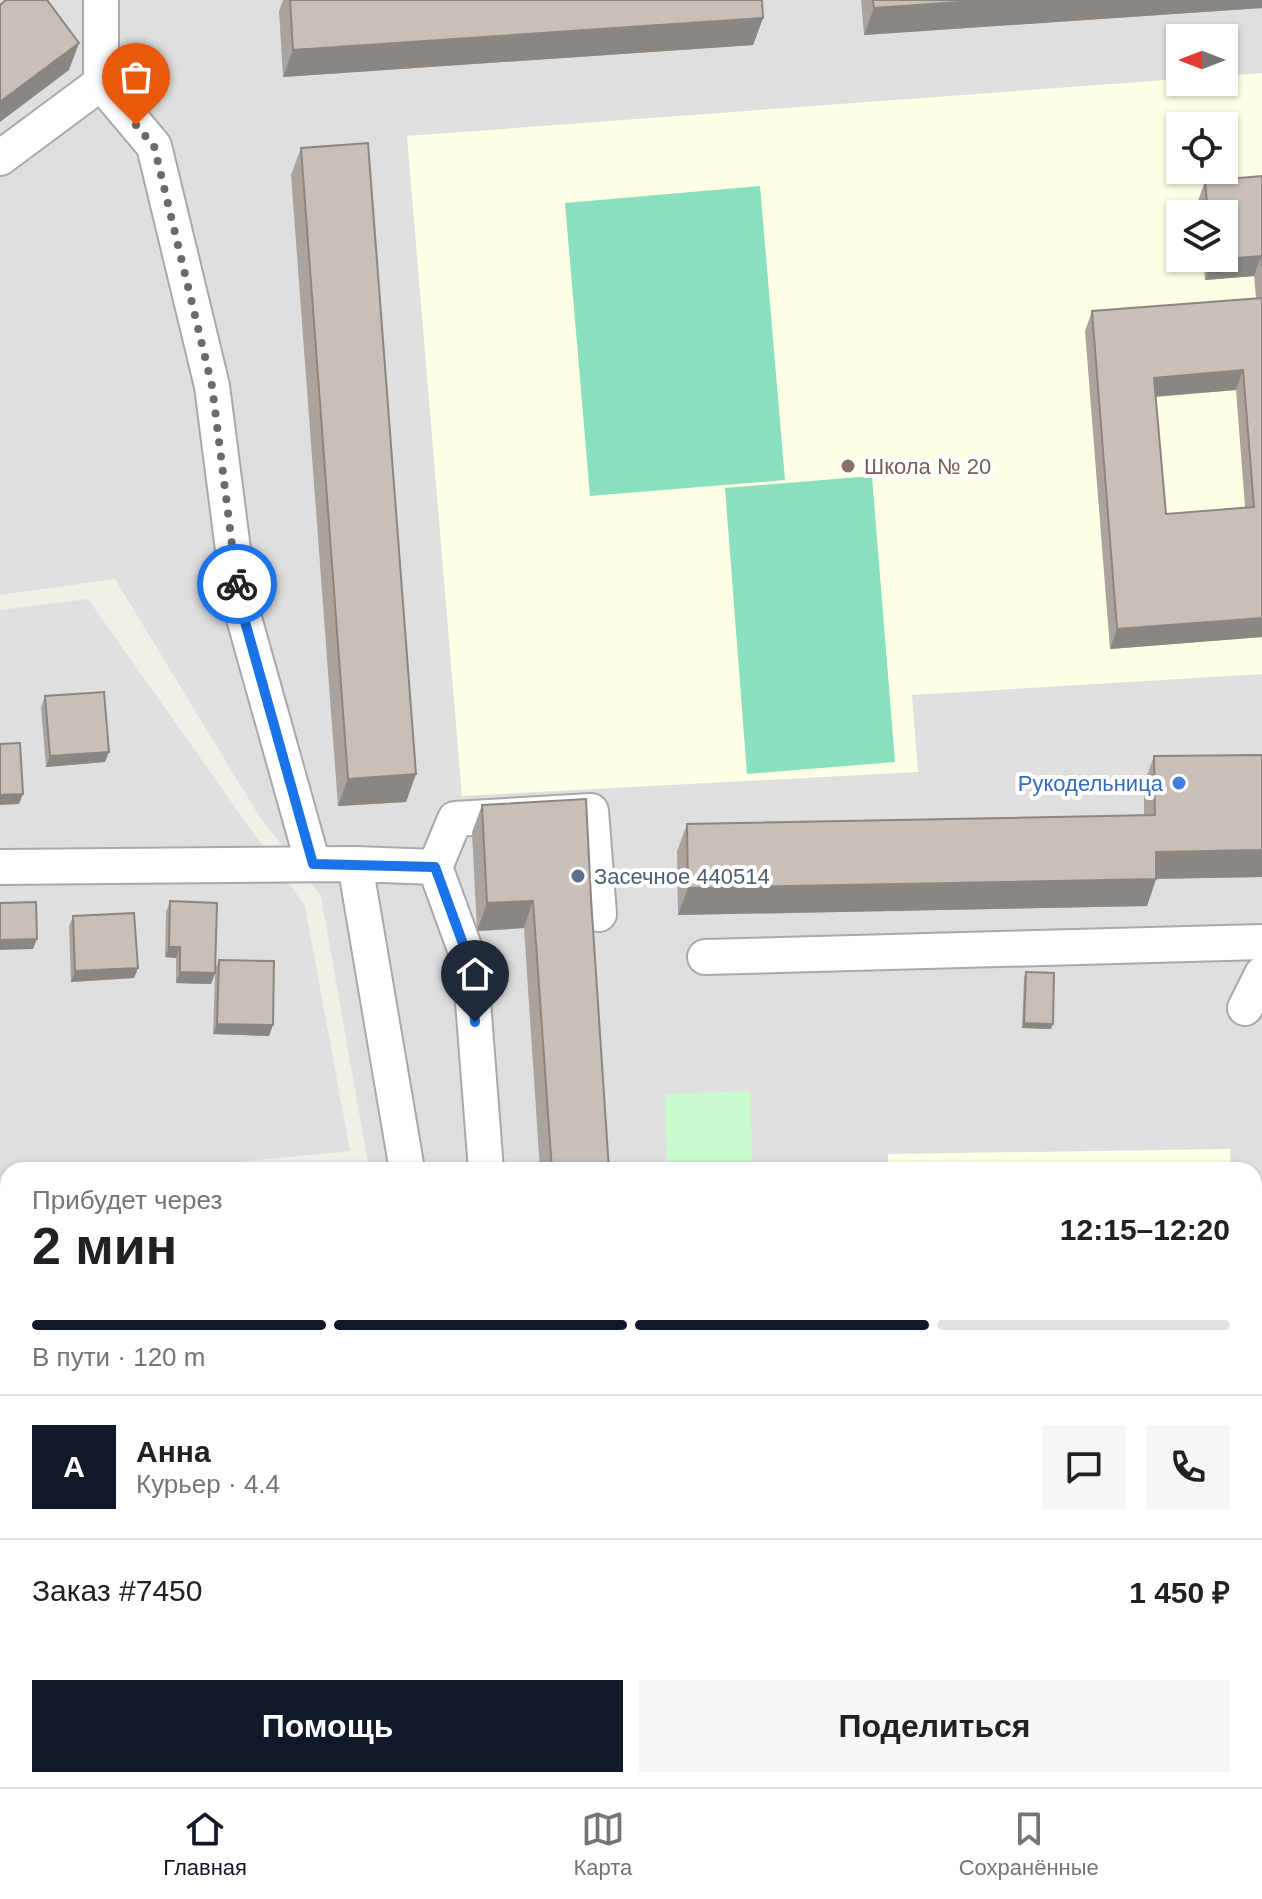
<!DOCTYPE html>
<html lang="ru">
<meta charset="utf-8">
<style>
body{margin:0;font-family:Arial,sans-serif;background:#f6f6f6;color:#202124;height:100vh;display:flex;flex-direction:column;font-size:30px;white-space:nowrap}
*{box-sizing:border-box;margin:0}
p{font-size:26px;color:#757577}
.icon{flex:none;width:44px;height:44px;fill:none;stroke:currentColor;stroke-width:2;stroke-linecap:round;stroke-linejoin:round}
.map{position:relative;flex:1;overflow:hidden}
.details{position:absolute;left:0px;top:1162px;width:1262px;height:626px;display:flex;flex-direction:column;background:#fff;border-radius:24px 24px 0 0;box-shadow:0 2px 6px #0004}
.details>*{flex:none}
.needle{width:52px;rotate:270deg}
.tools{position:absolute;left:1166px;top:24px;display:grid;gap:16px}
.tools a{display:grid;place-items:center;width:72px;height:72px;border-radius:0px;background:#fff;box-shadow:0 2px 6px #0004;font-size:40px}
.pin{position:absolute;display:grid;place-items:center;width:68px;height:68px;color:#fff;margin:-82px -34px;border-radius:50% 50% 50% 0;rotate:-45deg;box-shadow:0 0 8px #0007}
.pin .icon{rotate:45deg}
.courier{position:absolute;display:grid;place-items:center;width:80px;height:80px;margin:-40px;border:6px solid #1a73e8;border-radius:50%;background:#fff;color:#222;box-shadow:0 2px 10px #0007}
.headline em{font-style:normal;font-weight:700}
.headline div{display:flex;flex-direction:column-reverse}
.headline{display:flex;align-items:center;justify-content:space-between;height:136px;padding:0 32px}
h1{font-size:52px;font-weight:700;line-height:60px}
.bar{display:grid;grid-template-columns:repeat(4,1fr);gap:12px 8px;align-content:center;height:96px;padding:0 32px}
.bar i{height:10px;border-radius:6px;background:#e0e0e0}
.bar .current{background:#111827}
.bar p{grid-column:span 4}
.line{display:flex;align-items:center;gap:20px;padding:0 32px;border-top:2px solid #e0e0e0}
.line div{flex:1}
.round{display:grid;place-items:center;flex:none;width:84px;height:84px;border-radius:0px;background:#f6f6f6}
.action{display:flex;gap:16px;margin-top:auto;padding:16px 32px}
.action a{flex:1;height:92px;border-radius:0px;background:#111827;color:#fff;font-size:32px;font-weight:700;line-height:92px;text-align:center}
.action a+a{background:#f6f6f6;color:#202124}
.dock{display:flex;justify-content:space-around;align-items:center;height:112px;border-top:2px solid #e0e0e0;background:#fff;font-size:22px;color:#757577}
.dock a{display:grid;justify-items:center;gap:4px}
.dock .current{color:#111827}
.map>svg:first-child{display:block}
.residential{fill:#e0dfdf;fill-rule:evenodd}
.education{fill:#ffffe5;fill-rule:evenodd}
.park{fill:#c8facc}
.pitch{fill:#88e0be}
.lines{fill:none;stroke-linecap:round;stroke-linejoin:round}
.minor-casing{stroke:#a9a9a9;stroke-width:38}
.minor{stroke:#fff;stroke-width:34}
.wall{fill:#aba49e;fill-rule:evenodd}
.shaded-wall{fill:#8b8681}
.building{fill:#c7bfb8;stroke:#8b8681;stroke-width:2;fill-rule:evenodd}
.done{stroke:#6b6a68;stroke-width:8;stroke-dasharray:0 14.4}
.route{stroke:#1a73e8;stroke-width:10}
.education-dot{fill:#8d6e63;stroke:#fff;stroke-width:3}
.shop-dot{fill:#3f7fe0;stroke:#fff;stroke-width:3}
.service-dot{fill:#5c6f8a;stroke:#fff;stroke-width:3}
.labels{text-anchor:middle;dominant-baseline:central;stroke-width:8;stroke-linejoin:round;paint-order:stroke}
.education-label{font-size:22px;fill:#785e54;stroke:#fff;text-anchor:start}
.shop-label{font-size:22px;fill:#366cbe;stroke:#fff;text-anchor:end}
.service-label{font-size:22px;fill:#4e5e75;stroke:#fff;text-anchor:start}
</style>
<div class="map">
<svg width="1262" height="1787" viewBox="0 0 1262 1787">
<rect width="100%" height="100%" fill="#f2efe9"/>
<path class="residential" d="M 0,0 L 1262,0 L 1262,1787 L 58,1787 L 58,1780 L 1254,1780 L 1254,1170 L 324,1170 L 368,1164 L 321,896 L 259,816 L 115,579 L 0,595 ZM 1180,38 L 1224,38 L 1224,82 L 1180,82 ZM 1180,126 L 1224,126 L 1224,170 L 1180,170 ZM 1180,214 L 1224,214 L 1224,258 L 1180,258 Z
M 88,599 L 305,906 L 350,1151 L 158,1170 L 8,1170 L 8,1185 L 0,1186 L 0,610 Z"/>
<path class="education" d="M 1262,73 L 1262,674 L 912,695 L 918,772 L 462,796 L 407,136 L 1180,79 L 1180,82 L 1224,82 L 1224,76 ZM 1180,126 L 1224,126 L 1224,170 L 1180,170 ZM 1180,214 L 1224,214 L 1224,258 L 1180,258 Z
M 1230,1149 L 1231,1170 L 888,1170 L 888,1154 Z"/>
<path class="park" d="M 750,1091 L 753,1170 L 667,1170 L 665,1094 Z"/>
<path class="pitch" d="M 760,186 L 785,480 L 590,496 L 565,203 Z
M 872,476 L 895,762 L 747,774 L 725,488 Z"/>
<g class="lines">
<defs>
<path id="minor" d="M 101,0 L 101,83 L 154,146 L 212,386 L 240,604 L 313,864
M 0,158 L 101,83
M 355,864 L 435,867 L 470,963 L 486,1170
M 0,867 L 355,864 L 407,1170
M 435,867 L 455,819 L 591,811 L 599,914
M 705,957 L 1262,942
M 1245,1008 L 1262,974
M 0,1255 L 2,1251 L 8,1249
M 1254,1670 L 1262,1670
M 85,1780 L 85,1787
M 470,1780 L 475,1787
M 568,1780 L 568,1787
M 820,1780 L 820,1787
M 990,1780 L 990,1787"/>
</defs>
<use href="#minor" class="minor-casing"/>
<use href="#minor" class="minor"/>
</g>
<path class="wall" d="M 283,0 L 762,0 L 763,18 L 753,45 L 283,77 L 279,11 Z
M 861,0 L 1262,0 L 1262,8 L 864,35 Z
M 301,148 L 416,774 L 406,802 L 338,806 L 291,175 Z
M 1262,176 L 1262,637 L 1110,649 L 1085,331 L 1092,311 L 1256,298 L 1254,276 L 1205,280 L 1203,258 L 1224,258 L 1224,214 L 1199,214 L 1198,201 L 1205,181 ZM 1236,390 L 1245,507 L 1166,514 L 1156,397 Z
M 45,696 L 105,762 L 46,767 L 41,707 Z
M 1154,756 L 1262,877 L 1156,879 L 1147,906 L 678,915 L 677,851 L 687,824 L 1144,816 L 1144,784 Z
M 482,805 L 591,898 L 609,1170 L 540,1170 L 524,928 L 477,931 L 472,832 Z
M 170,901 L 215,970 L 219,960 L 269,1036 L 213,1034 L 215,974 L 211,984 L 176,983 L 176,958 L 165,957 L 166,912 Z
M 73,916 L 134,978 L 71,982 L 69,926 Z
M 1026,972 L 1051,1029 L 1022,1028 L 1024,977 Z
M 124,1780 L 464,1780 L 464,1787 L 121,1787 Z
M 678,1780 L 760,1780 L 760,1787 L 678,1787 Z
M 845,1780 L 922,1780 L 922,1787 L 845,1787 Z
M 1013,1780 L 1082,1780 L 1082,1787 L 1013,1787 Z"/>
<path class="shaded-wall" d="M 987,0 L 1262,0 L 1262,8 L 864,35 L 874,8 Z
M 763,18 L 753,45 L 283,77 L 293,50 Z
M 79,43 L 69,70 L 0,122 L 0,102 Z
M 1261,256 L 1254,276 L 1205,280 L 1212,260 Z
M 1243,370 L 1236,390 L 1147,397 L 1154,378 Z
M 1262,618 L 1262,637 L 1110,649 L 1117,629 Z
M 109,752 L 105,762 L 46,767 L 50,756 Z
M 416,774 L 406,802 L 338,806 L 348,779 Z
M 23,794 L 19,804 L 0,805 L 0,795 Z
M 1262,850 L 1262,877 L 1146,879 L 1156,852 Z
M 1156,879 L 1147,906 L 678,915 L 688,888 Z
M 533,901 L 524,928 L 477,931 L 487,903 Z
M 37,939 L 33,949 L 0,950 L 0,940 Z
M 169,947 L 180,947 L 176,958 L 165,957 Z
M 138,968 L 134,978 L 71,982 L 75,971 Z
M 180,972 L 215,973 L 211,984 L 176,983 Z
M 1024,1023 L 1053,1024 L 1051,1029 L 1022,1028 Z
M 217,1024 L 273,1025 L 269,1036 L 213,1034 Z
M 1254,1580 L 1262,1580 L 1262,1608 L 1254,1608 Z
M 1254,1767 L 1262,1767 L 1262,1778 L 1254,1778 Z"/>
<path class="building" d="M 6,0 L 47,0 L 79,43 L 0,102 L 0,5 Z
M 290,0 L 762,0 L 763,18 L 293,50 Z
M 873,0 L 987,0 L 874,8 Z
M 368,143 L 416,774 L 348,779 L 301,148 Z
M 1262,176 L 1262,266 L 1261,256 L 1212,260 L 1212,258 L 1224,258 L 1224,214 L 1208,214 L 1205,181 Z
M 1262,298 L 1262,618 L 1117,629 L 1092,311 ZM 1243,370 L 1254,507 L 1166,514 L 1154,378 Z
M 104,692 L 109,752 L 50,756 L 45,696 Z
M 20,743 L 23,794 L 0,795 L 0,744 Z
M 1262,755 L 1262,850 L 1156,852 L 1156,879 L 688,888 L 687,824 L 1155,815 L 1154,756 Z
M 586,799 L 591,898 L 609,1170 L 552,1170 L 533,901 L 487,903 L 482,805 Z
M 170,901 L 217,903 L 215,973 L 180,972 L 180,947 L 169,947 Z
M 36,902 L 37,939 L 0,940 L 0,903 Z
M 134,913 L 138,968 L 75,971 L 73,916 Z
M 219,960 L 274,961 L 273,1025 L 217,1024 Z
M 1026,972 L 1054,973 L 1053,1024 L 1024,1023 Z
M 1123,1168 L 1123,1170 L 1027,1170 Z
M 1254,1518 L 1262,1518 L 1262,1580 L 1254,1580 Z
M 1254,1700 L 1262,1700 L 1262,1767 L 1254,1767 Z
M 129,1780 L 464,1780 L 464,1787 L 129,1787 Z
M 498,1780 L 528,1780 L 529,1787 L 498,1787 Z
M 690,1780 L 760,1780 L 760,1787 L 690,1787 Z
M 850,1780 L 922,1780 L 922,1787 L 850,1787 Z
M 1019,1780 L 1082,1780 L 1082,1787 L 1019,1787 Z"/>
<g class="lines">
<path class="done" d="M 136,125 L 154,146 L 212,386 L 237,584"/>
<path class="route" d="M 237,584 L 240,604 L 313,864 L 435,867 L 470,963 L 475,1022"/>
</g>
<circle class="education-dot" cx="848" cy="466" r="8"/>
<circle class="shop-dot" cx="1179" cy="783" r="8"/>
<circle class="service-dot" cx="578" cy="876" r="8"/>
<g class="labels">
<g class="education-label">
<text x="864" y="466">Школа № 20</text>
</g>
<g class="shop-label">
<text x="1163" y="783">Рукодельница</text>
</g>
<g class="service-label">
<text x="594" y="876">Засечное 440514</text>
</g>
</g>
</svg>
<div class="tools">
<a><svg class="needle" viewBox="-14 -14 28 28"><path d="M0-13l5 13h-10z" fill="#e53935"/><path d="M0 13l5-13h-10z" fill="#757577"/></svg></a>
<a><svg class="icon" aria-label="locate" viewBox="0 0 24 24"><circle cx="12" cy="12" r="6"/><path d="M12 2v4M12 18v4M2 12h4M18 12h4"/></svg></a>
<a><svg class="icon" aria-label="layers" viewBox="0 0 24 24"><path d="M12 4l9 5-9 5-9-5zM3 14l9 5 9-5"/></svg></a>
</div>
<div class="pin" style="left:136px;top:125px;background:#ea580c"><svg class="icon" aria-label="bag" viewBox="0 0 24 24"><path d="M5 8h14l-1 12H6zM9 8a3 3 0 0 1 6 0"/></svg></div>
<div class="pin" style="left:475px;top:1022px;background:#1f2937"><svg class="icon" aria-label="home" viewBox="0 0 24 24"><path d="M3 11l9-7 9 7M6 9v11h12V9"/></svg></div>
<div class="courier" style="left:237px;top:584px"><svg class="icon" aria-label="bike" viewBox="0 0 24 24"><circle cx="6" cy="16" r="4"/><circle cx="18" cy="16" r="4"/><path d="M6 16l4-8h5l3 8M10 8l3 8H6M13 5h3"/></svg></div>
<section class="details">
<div class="headline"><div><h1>2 мин</h1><p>Прибудет через</p></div><em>12:15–12:20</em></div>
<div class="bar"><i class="current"></i><i class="current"></i><i class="current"></i><i></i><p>В пути · 120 m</p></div>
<div class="line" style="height:144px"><b class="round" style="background:#111827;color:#fff">А</b><div><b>Анна</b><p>Курьер · 4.4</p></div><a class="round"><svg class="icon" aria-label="chat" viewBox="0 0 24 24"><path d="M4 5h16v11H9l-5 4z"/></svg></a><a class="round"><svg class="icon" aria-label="phone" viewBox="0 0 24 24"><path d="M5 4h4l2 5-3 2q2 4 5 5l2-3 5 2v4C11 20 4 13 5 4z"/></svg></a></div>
<div class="line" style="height:104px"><div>Заказ #7450</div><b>1 450 ₽</b></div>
<div class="action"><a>Помощь</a><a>Поделиться</a></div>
</section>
</div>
<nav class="dock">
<a class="current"><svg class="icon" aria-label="home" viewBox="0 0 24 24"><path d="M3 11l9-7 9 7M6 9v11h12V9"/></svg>Главная</a>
<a><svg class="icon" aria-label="map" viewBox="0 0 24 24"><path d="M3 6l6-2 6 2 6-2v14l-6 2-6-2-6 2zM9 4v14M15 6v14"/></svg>Карта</a>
<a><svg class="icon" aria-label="saved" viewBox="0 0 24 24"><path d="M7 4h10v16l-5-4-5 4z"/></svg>Сохранённые</a>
</nav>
